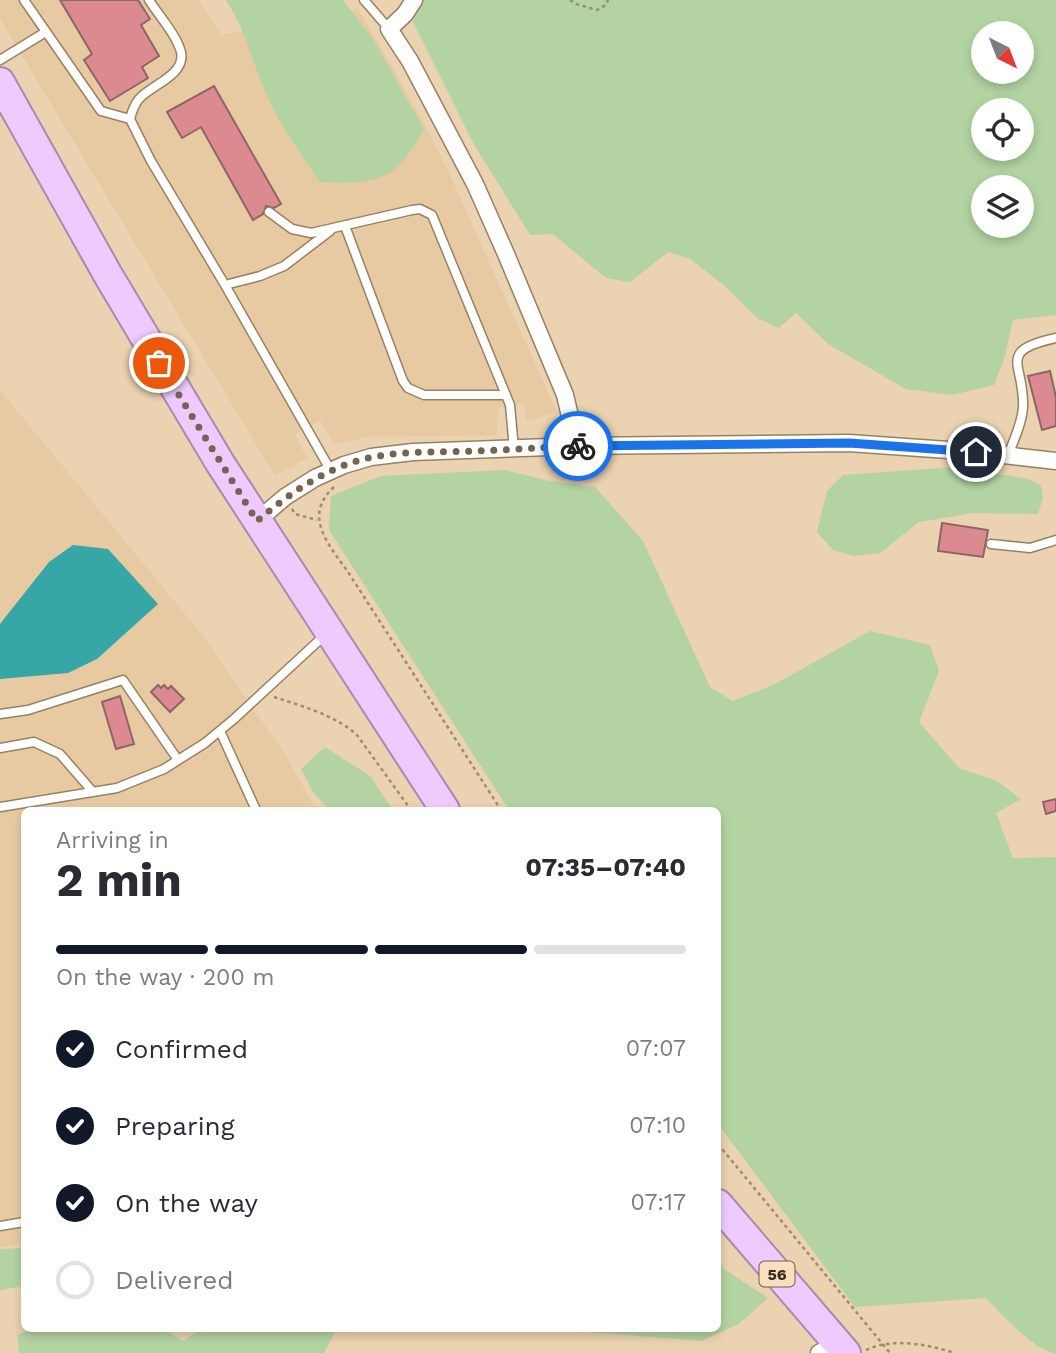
<!DOCTYPE html>
<meta charset="utf-8">
<style>
body{margin:0;font-family:"Work Sans",sans-serif;background:#f7f7f7;color:#2b2b33;height:100vh;display:flex;flex-direction:column;font-size:26px;white-space:nowrap}
*{box-sizing:border-box;margin:0}
p{font-size:23px;color:#7c7c81}
.icon{flex:none;width:38px;height:38px;fill:none;stroke:currentColor;stroke-width:2;stroke-linecap:round;stroke-linejoin:round}
.map{position:relative;flex:1;overflow:hidden}
.panel{position:absolute;left:21px;top:807px;width:700px;height:525px;display:flex;flex-direction:column;background:#fff;border-radius:10px;box-shadow:0 4px 10px #0003}
.panel>*{flex:none}
.needle{width:46px;rotate:138deg}
.buttons{position:absolute;left:971px;top:21px;display:grid;gap:14px}
.buttons a{display:grid;place-items:center;width:63px;height:63px;border-radius:50%;background:#fff;box-shadow:0 4px 10px #0003;font-size:35px}
.pin{position:absolute;display:grid;place-items:center;width:60px;height:60px;color:#fff;margin:-30px;border:4px solid #fff;border-radius:50%;box-shadow:0 2px 7px #0007}
.courier{position:absolute;display:grid;place-items:center;width:70px;height:70px;margin:-35px;border:5px solid #1a73e8;border-radius:50%;background:#fff;color:#222;box-shadow:0 2px 9px #0007}
.summary em{font-style:normal;font-weight:700}
.summary div{display:flex;flex-direction:column-reverse}
.summary{display:flex;align-items:center;justify-content:space-between;height:119px;padding:0 35px}
h1{font-size:46px;font-weight:700;line-height:52px}
.bar{display:grid;grid-template-columns:repeat(4,1fr);gap:10px 7px;align-content:center;height:84px;padding:0 35px}
.bar i{height:9px;border-radius:5px;background:#e1e1e2}
.bar .active{background:#111827}
.bar p{grid-column:span 4}
ol{padding:0 35px;list-style:none}
li{display:flex;align-items:center;gap:21px;height:77px}
li p{margin-inline-start:auto}
li .icon{padding:7px;border-radius:50%;background:#111827;color:#fff;stroke-width:4}
li:last-child{color:#7c7c81}
li i{width:38px;height:38px;border:4px solid #e1e1e2;border-radius:50%}
.map>svg:first-child{display:block}
.built{fill:#e7caa1}
.green{fill:#b3d3a2;fill-rule:evenodd}
.water{fill:#36a6a6}
.building{fill:#db8b90;stroke:#8d6567;stroke-width:2}
.lines{fill:none;stroke-linecap:round;stroke-linejoin:round}
.service-casing{stroke:#988161;stroke-width:11}
.minor-casing{stroke:#988161;stroke-width:19}
.trunk-casing{stroke:#aa89af;stroke-width:32}
.path{stroke:#9e8c72;stroke-width:2.5;stroke-dasharray:3.5 3.5;stroke-linecap:butt}
.service{stroke:#fff;stroke-width:8}
.minor{stroke:#fff;stroke-width:16}
.trunk{stroke:#eecafe;stroke-width:28}
.done{stroke:#746550;stroke-width:7;stroke-dasharray:0 12.6}
.route{stroke:#1a73e8;stroke-width:9}
.labels{text-anchor:middle;dominant-baseline:central;stroke-width:6;stroke-linejoin:round;paint-order:stroke}
.shield{fill:#f9dfbd;stroke:#6f614d;stroke-width:2}
.shield-label{font-size:16px;font-weight:bold;fill:#342b1d}
</style>
<div class="map">
<svg width="1056" height="1353" viewBox="0 0 1056 1353">
<rect width="100%" height="100%" fill="#ebd2b0"/>
<path class="built" d="M 0,0 L 198,0 L 221,35 L 358,9 L 416,108 L 442,158 L 557,412 L 526,421 L 524,403 L 498,408 L 496,435 L 368,437 L 335,444 L 320,420 L 294,435 L 307,458 L 275,476 L 0,19 Z
M 0,390 L 200,632 L 286,756 L 316,810 L 24,810 L 24,1245 L 0,1247 Z"/>
<path class="green" d="M 226,0 L 343,0 L 373,39 L 424,129 C 396,181 377,185 320,182 C 300,152 277,122 264,89 C 251,58 245,29 226,0 Z
M 421,0 L 1056,0 L 1056,315 L 1013,320 L 1005,356 L 994,385 L 952,395 L 906,389 L 828,344 L 796,313 L 779,328 L 757,318 L 725,286 L 690,259 L 668,252 L 630,282 L 606,278 L 553,234 L 530,235 L 472,141 L 413,22 ZM 984,33 L 1022,33 L 1022,72 L 984,72 ZM 984,110 L 1022,110 L 1022,149 L 984,149 ZM 984,187 L 1022,187 L 1022,226 L 984,226 Z
M 955,467 L 1028,479 L 1041,486 L 1043,498 L 1038,514 L 973,513 L 919,522 L 880,553 L 854,556 L 833,550 L 817,532 L 827,491 L 843,475 Z
M 505,470 L 549,481 L 595,487 L 643,541 L 710,687 L 733,701 L 775,684 L 870,631 L 930,645 L 939,671 L 919,722 L 959,768 L 997,781 L 1021,799 L 996,813 L 1013,858 L 1056,857 L 1056,1353 C 1036,1353 1001,1313 986,1298 L 855,1307 L 718,1124 L 718,810 L 509,810 L 329,530 L 331,496 L 381,476 Z
M 325,747 L 370,776 L 393,810 L 329,810 L 313,792 L 301,769 Z
M 24,1248 L 24,1286 L 0,1290 L 0,1249 Z
M 718,1257 L 724,1269 L 768,1298 L 739,1324 L 701,1341 L 537,1328 L 718,1328 Z
M 34,1328 L 161,1328 L 183,1341 L 203,1328 L 337,1328 L 324,1353 L 19,1353 L 17,1335 Z"/>
<path class="water" d="M 73,545 L 108,549 L 158,604 L 97,659 L 68,673 L 0,679 L 0,624 L 49,562 Z"/>
<path class="building" d="M 60,0 L 138,0 L 150,19 L 141,25 L 159,56 L 142,67 L 148,78 L 110,101 L 84,60 L 92,54 Z
M 214,86 L 281,204 L 274,208 L 266,206 L 263,214 L 253,220 L 201,127 L 182,138 L 167,112 Z
M 1050,371 L 1056,397 L 1056,426 L 1042,430 L 1028,376 Z
M 942,523 L 988,530 L 983,557 L 938,551 Z
M 158,685 L 161,688 L 164,685 L 168,689 L 171,686 L 184,699 L 170,712 L 151,692 Z
M 120,696 L 134,744 L 116,749 L 102,702 Z
M 1056,799 L 1056,811 L 1046,814 L 1043,802 Z"/>
<g class="lines">
<defs>
<path id="service" d="M 24,0 L 101,111 L 130,119 L 151,161 L 225,285 L 331,471
M 364,0 L 389,29
M 0,60 L 44,33
M 130,119 C 132,111 134,105 139,99 C 151,85 186,75 181,52 C 176,34 159,16 149,0
M 269,212 L 292,229 L 311,233 L 412,210 L 420,209 L 432,215 L 510,405 L 514,449
M 345,226 L 403,381 L 408,388 L 424,395 L 506,395
M 225,285 L 260,276 L 284,266 L 330,231
M 1008,455 C 1014,440 1022,423 1023,407 C 1025,364 995,351 1056,338
M 991,544 L 1030,548 L 1056,540
M 0,714 L 28,710 L 123,680 L 178,760
M 220,731 L 256,810
M 0,748 L 34,742 L 60,754 L 93,792
M 0,807 L 117,788 L 164,769 L 205,743 L 234,719 L 326,634
M 0,1226 L 24,1222"/>
<path id="minor" d="M 414,0 L 405,14 L 389,29 L 410,61 L 475,184 L 506,254 L 565,395 L 577,446
M 257,521 L 285,497 L 315,478 L 344,465 L 371,457 L 413,452 L 577,446 L 849,443 L 977,452 L 1056,461
M 819,1353 L 837,1344"/>
<path id="trunk" d="M 0,82 L 108,275 L 220,463 L 445,810
M 718,1204 L 846,1353"/>
</defs>
<use href="#service" class="service-casing"/>
<use href="#minor" class="minor-casing"/>
<use href="#trunk" class="trunk-casing"/>
<path class="path" d="M 570,0 L 576,4 L 597,10 L 606,5 L 608,0
M 334,487 C 302,516 329,545 348,572 L 501,810
M 292,509 L 295,514 L 317,520
M 274,697 C 302,706 335,715 357,735 L 411,810
M 718,1144 L 890,1353
M 866,1350 C 893,1337 929,1345 955,1353"/>
<use href="#service" class="service"/>
<use href="#minor" class="minor"/>
<use href="#trunk" class="trunk"/>
</g>
<g class="lines">
<path class="done" d="M 159,363 L 257,521 C 283,499 310,479 342,466 C 385,449 431,453 475,451 C 509,450 543,447 578,446"/>
<path class="route" d="M 578,446 L 849,443 L 976,452"/>
</g>
<g class="labels">
<rect class="shield" x="759.5" y="1261.5" width="35" height="25" rx="5"/>
<g class="shield-label">
<text x="777" y="1274">56</text>
</g>
</g>
</svg>
<div class="buttons">
<a><svg class="needle" viewBox="-14 -14 28 28"><path d="M0-13l5 13h-10z" fill="#e53935"/><path d="M0 13l5-13h-10z" fill="#7c7c81"/></svg></a>
<a><svg class="icon" aria-label="locate" viewBox="0 0 24 24"><circle cx="12" cy="12" r="6"/><path d="M12 2v4M12 18v4M2 12h4M18 12h4"/></svg></a>
<a><svg class="icon" aria-label="layers" viewBox="0 0 24 24"><path d="M12 4l9 5-9 5-9-5zM3 14l9 5 9-5"/></svg></a>
</div>
<div class="pin" style="left:159px;top:363px;background:#ea580c"><svg class="icon" aria-label="bag" viewBox="0 0 24 24"><path d="M5 8h14l-1 12H6zM9 8a3 3 0 0 1 6 0"/></svg></div>
<div class="pin" style="left:976px;top:452px;background:#1f2937"><svg class="icon" aria-label="home" viewBox="0 0 24 24"><path d="M3 11l9-7 9 7M6 9v11h12V9"/></svg></div>
<div class="courier" style="left:578px;top:446px"><svg class="icon" aria-label="bike" viewBox="0 0 24 24"><circle cx="6" cy="16" r="4"/><circle cx="18" cy="16" r="4"/><path d="M6 16l4-8h5l3 8M10 8l3 8H6M13 5h3"/></svg></div>
<section class="panel">
<div class="summary"><div><h1>2 min</h1><p>Arriving in</p></div><em>07:35–07:40</em></div>
<div class="bar"><i class="active"></i><i class="active"></i><i class="active"></i><i></i><p>On the way · 200 m</p></div>
<ol>
<li><svg class="icon" aria-label="check" viewBox="0 0 24 24"><path d="M5 12l5 5 9-10"/></svg>Confirmed<p>07:07</p></li>
<li><svg class="icon" aria-label="check" viewBox="0 0 24 24"><path d="M5 12l5 5 9-10"/></svg>Preparing<p>07:10</p></li>
<li><svg class="icon" aria-label="check" viewBox="0 0 24 24"><path d="M5 12l5 5 9-10"/></svg>On the way<p>07:17</p></li>
<li><i></i>Delivered</li>
</ol>
</section>
</div>
